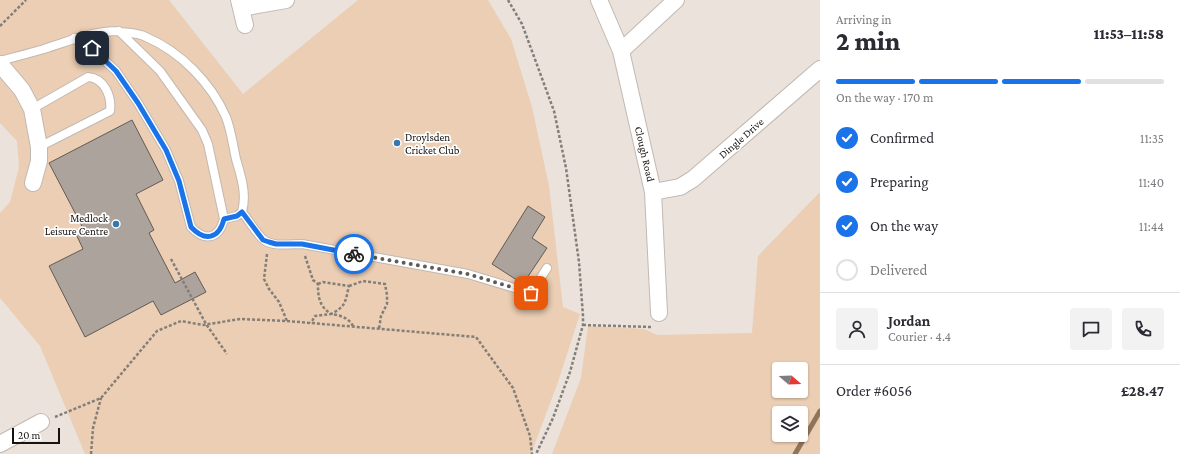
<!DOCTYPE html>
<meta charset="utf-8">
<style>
body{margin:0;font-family:"Crimson Pro",serif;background:#f2f2f3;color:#2b2b33;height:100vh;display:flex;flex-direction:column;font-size:15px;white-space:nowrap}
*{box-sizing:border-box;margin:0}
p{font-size:13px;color:#7c7c81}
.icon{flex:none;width:22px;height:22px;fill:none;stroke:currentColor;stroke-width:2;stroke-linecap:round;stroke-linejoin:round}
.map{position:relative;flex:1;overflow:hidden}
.details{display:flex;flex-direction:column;background:#fff;width:360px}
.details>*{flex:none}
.needle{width:26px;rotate:109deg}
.fabs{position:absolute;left:772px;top:362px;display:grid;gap:8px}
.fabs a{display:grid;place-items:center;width:36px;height:36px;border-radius:4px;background:#fff;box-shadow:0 1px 3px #0004;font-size:20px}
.scale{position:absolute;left:12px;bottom:10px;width:48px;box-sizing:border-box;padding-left:4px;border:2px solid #15120f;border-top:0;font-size:11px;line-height:14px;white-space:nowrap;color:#15120f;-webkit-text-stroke:3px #fff;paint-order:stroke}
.pin{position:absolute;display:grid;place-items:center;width:34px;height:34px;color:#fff;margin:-17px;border-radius:8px;box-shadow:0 2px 6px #0006}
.courier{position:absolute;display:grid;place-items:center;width:40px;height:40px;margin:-20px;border:3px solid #1a73e8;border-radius:50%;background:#fff;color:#222;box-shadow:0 1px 5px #0007}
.summary em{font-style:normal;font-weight:800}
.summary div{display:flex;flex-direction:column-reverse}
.summary{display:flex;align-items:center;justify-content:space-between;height:68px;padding:0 16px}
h1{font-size:26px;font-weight:800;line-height:30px}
.bar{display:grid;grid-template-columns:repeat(4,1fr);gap:6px 4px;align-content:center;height:48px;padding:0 16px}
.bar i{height:5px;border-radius:3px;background:#e1e1e2}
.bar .active{background:#1a73e8}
.bar p{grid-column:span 4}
.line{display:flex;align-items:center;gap:10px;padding:0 16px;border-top:1px solid #e1e1e2}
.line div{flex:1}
.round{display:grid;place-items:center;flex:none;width:42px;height:42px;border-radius:4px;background:#f2f2f3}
ol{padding:0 16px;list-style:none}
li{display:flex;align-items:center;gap:12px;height:44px}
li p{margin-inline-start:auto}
li .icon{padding:4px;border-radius:50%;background:#1a73e8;color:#fff;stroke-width:4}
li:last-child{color:#7c7c81}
li i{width:22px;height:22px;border:2px solid #e1e1e2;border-radius:50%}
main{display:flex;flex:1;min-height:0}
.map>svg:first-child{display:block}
.green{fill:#ebceb3;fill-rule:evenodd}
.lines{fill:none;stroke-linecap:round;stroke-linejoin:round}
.stream{stroke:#907459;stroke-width:5}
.building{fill:#aba39c;stroke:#625b55}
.lane-casing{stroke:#c1b9b2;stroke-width:10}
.street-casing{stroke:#c1b9b2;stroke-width:18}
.path{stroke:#847e79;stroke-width:2.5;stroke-dasharray:3 2;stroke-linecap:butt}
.lane{stroke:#fff;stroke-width:8}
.street{stroke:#fff;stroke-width:16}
.done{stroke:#605b56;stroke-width:4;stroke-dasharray:0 7.2}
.route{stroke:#1a73e8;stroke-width:5}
.poi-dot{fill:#3478ae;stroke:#fff;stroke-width:1.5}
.labels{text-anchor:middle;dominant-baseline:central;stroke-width:3.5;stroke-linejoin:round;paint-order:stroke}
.poi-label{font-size:11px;fill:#15120f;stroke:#fff;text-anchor:start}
.street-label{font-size:11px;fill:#15120f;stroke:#fff}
</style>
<main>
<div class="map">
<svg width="820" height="454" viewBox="0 0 820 454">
<rect width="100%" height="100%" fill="#eae2db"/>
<path class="green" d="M 0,0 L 169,0 L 243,94 L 358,0 L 488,0 L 511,39 L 532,107 L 549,186 L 563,307 L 580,314 L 558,382 L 531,454 L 85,454 L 40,346 L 0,298 L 0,213 L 10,202 L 19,167 L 17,141 L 0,123 Z
M 820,192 L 820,454 L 552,454 L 581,378 L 588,326 L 644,329 L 657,335 L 752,333 L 758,256 ZM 779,369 L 801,369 L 801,391 L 779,391 ZM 779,413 L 801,413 L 801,435 L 779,435 Z"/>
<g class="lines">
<path class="stream" d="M 795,454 L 820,411"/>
</g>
<path class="building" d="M 132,120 L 163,180 L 136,194 L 154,230 L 149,233 L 175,283 L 195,272 L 206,292 L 161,315 L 153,301 L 85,337 L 49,266 L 83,249 L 76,234 L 84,230 L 49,163 Z
M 528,206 L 545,217 L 532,238 L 547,248 L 523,284 L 492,264 Z"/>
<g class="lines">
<defs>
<path id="lane" d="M 74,38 L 91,48 L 116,71 L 138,103 L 166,150 L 179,181 L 191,227 C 205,242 219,239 224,219
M 0,61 C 15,57 30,53 44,49 C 70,41 91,31 119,31 L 120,32 C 128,33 139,33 146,37 C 181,52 211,83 226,117 C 231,130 233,145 236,159 C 241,176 247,194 242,212 L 237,216 L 224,219 L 208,144 L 202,130 L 160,71 L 119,31
M 32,109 L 88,77 C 104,78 112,96 110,111 L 39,147
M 242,212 C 248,219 257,235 264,240 C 273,247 290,244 302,244 L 468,274 L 531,293 L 547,268"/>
<path id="street" d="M 239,0 L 245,25
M 599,0 L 621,51 L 653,192 L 659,313
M 241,8 L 286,0
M 621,51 L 676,0
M 0,64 L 22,90 L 32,109 L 39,147 L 39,161 L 33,183
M 653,192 L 680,187 L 693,179 L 820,69
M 0,444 L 41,422"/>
</defs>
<use href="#lane" class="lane-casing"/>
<use href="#street" class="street-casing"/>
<path class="path" d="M 508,0 L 522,24 L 554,111 L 566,168 L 579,262 L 583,316 L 583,325 L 570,372 L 553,418 L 536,454
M 0,26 L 26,0
M 267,254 L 264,279 L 269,289 L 279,302 L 287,321
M 305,256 L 313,280 L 318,284 C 318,297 319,306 331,314 L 315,316 L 311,323
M 171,259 L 206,324 L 227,354
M 318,284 L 323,282 L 349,286 C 345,301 347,306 331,314 C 340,315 349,318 353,326
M 349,286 L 363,281 L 385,284 L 387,295 L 387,304 L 381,316 L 379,329
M 583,325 L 652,327
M 55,417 L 101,398 L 157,331 L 181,321 L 203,325 L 240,319 L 287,321 L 476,337 L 513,388 L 530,436 L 532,454
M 91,454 L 93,428 L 101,398"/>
<use href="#lane" class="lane"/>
<use href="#street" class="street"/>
</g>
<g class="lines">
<path class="done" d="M 354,254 L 468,274 L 531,293"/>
<path class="route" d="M 92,48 L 116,71 L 138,103 L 166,150 L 179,181 L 191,227 C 205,242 219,239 224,219 L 237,216 L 242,212 L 263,240 L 269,242 L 276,244 L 302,244 L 354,254"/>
</g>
<g class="poi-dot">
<circle cx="397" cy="143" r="4"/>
<circle cx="116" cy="224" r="4"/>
</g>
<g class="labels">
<g class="poi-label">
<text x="405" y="137">Droylsden<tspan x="405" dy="13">Cricket Club</tspan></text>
<text x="108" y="218" text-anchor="end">Medlock<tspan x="108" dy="13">Leisure Centre</tspan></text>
</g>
<g class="street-label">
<text transform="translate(741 138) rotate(-41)">Dingle Drive</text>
<text transform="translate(645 154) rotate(77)">Clough Road</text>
</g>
</g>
</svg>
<div class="fabs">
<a><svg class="needle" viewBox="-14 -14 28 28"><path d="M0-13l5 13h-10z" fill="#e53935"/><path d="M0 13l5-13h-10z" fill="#7c7c81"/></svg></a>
<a><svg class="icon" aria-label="layers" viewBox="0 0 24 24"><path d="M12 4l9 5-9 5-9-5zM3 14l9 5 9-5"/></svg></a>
</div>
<div class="scale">20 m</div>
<div class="pin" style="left:531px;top:293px;background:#ea580c"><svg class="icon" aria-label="bag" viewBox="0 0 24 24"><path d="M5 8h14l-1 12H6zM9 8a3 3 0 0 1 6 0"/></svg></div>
<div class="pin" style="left:92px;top:48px;background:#1f2937"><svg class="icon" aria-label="home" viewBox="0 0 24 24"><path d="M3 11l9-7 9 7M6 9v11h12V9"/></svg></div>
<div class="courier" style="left:354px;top:254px"><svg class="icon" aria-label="bike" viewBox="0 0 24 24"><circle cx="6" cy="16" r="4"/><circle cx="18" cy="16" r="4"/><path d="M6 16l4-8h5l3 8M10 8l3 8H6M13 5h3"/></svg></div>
</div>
<section class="details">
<div class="summary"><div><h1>2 min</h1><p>Arriving in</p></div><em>11:53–11:58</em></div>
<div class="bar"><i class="active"></i><i class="active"></i><i class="active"></i><i></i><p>On the way · 170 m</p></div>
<ol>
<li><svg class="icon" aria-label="check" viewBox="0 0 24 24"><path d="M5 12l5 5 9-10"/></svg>Confirmed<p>11:35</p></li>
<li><svg class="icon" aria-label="check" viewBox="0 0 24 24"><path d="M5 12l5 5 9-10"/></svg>Preparing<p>11:40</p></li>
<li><svg class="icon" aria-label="check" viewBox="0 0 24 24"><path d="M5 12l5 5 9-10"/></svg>On the way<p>11:44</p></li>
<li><i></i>Delivered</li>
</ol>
<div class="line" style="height:72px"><a class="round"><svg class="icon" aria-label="person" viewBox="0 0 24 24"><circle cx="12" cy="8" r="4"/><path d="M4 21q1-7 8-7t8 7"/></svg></a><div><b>Jordan</b><p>Courier · 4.4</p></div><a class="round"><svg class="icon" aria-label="chat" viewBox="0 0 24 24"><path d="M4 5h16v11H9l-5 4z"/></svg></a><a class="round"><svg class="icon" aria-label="phone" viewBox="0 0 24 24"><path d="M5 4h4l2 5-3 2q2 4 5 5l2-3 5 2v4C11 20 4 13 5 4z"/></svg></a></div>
<div class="line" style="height:52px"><div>Order #6056</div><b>£28.47</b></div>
</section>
</main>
